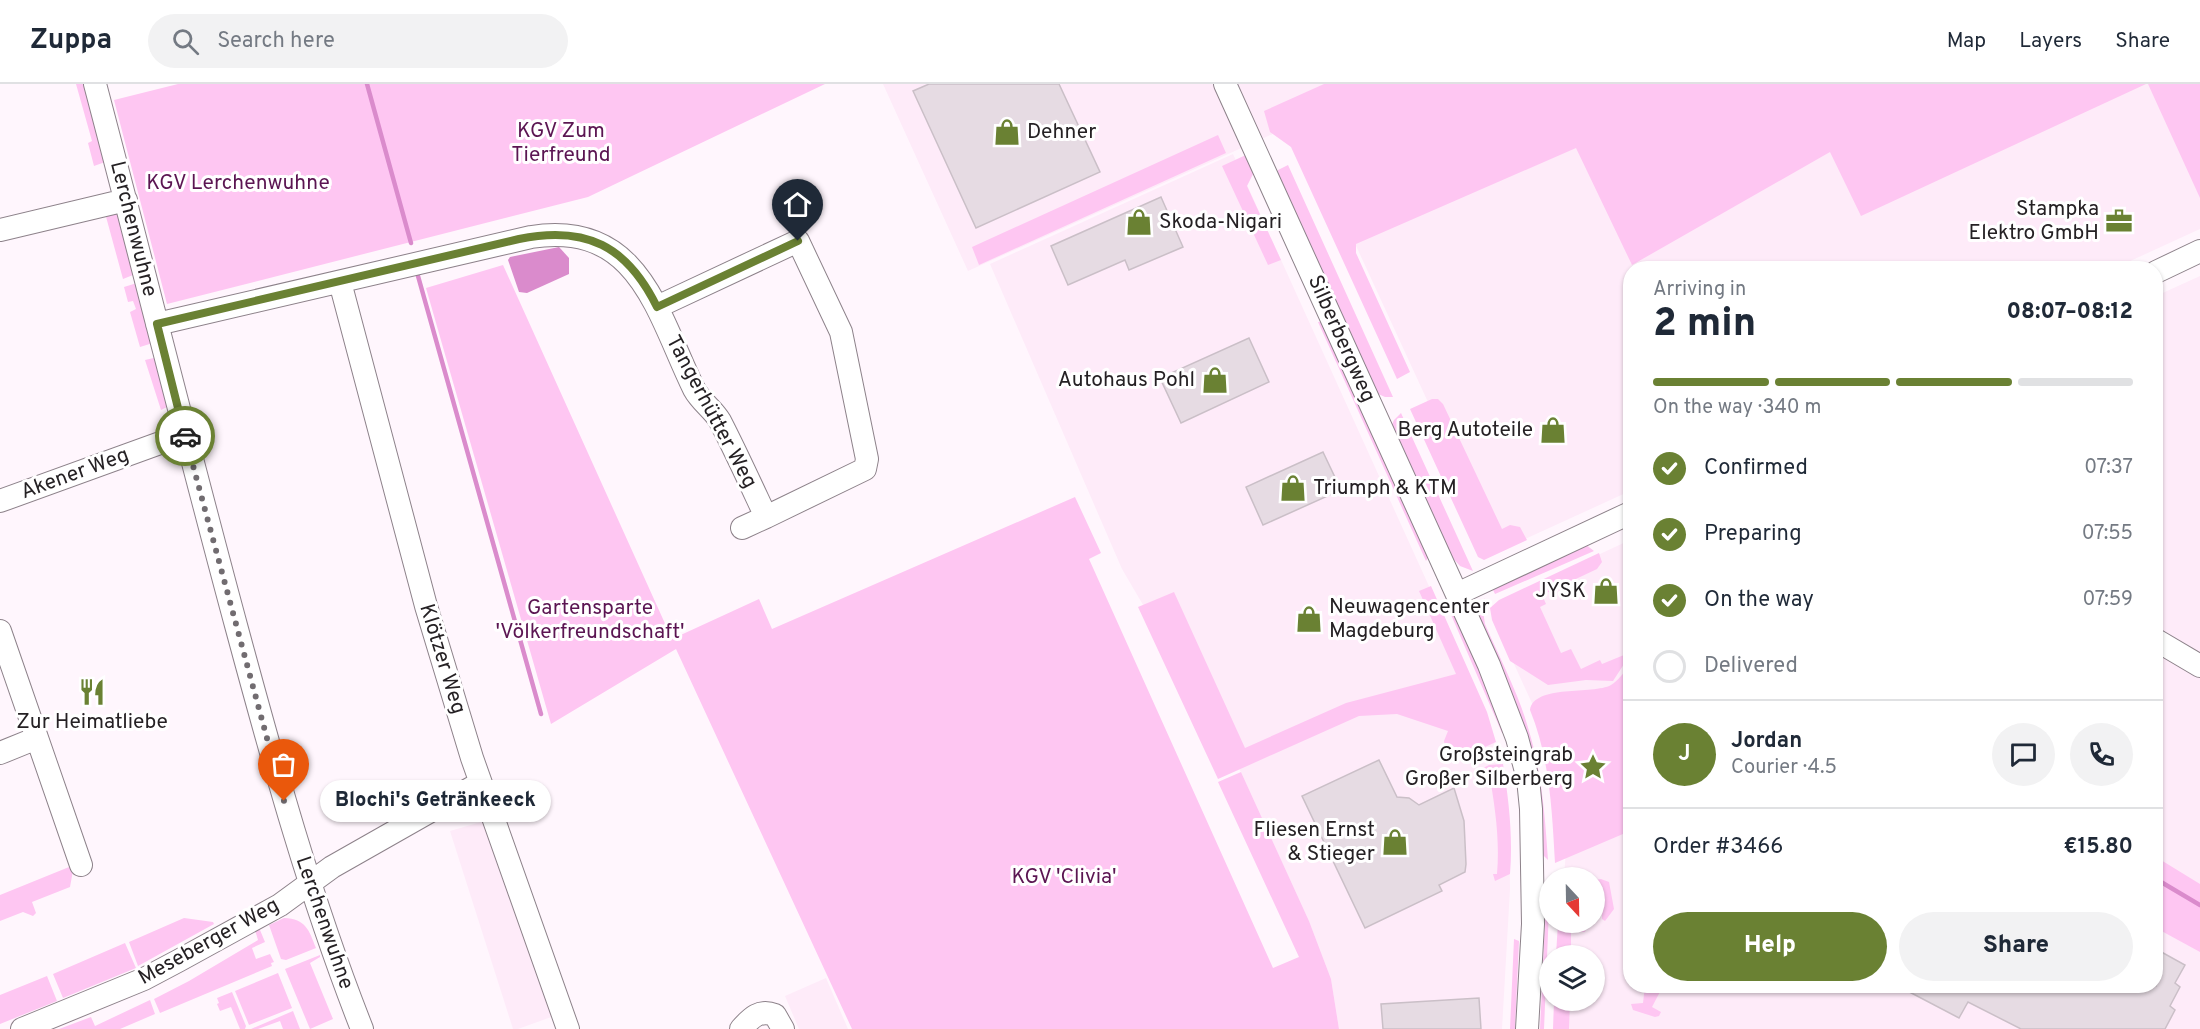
<!DOCTYPE html>
<meta charset="utf-8">
<style>
body{margin:0;font-family:Overpass,sans-serif;background:#f2f2f3;color:#1f2937;height:100vh;display:flex;flex-direction:column;font-size:22px;white-space:nowrap}
*{box-sizing:border-box;margin:0}
p{font-size:20px;color:#747a83}
.icon{flex:none;width:33px;height:33px;fill:none;stroke:currentColor;stroke-width:2;stroke-linecap:round;stroke-linejoin:round}
.map{position:relative;flex:1;overflow:hidden}
.side{position:absolute;left:1623px;top:177px;width:540px;height:732px;display:flex;flex-direction:column;background:#fff;border-radius:24px;box-shadow:0 2px 4px #0004}
.side>*{flex:none}
.needle{width:39px;rotate:158deg}
.tools{position:absolute;left:1539px;top:783px;display:grid;gap:12px}
.tools a{display:grid;place-items:center;width:66px;height:66px;border-radius:50%;background:#fff;box-shadow:0 2px 4px #0004;font-size:30px}
.pin{position:absolute;display:grid;place-items:center;width:51px;height:51px;color:#fff;margin:-62px -26px;border-radius:50% 50% 50% 0;rotate:-45deg;box-shadow:0 0 6px #0007}
.pin .icon{rotate:45deg}
.courier{position:absolute;display:grid;place-items:center;width:60px;height:60px;margin:-30px;border:4px solid #6a8133;border-radius:50%;background:#fff;color:#222;box-shadow:0 2px 8px #0007}
.bubble{position:absolute;height:42px;border-radius:21px;background:#fff;box-shadow:0 2px 4px #0004;font-size:20px;font-weight:800;line-height:42px;text-align:center}
.head em{font-style:normal;font-weight:800}
.head div{display:flex;flex-direction:column-reverse}
.head{display:flex;align-items:center;justify-content:space-between;height:102px;padding:0 30px}
h1{font-size:39px;font-weight:800;line-height:45px}
.bar{display:grid;grid-template-columns:repeat(4,1fr);gap:9px 6px;align-content:center;height:72px;padding:0 30px}
.bar i{height:8px;border-radius:4px;background:#e0e1e3}
.bar .on{background:#6a8133}
.bar p{grid-column:span 4}
.line{display:flex;align-items:center;gap:15px;padding:0 30px;border-top:2px solid #e0e1e3}
.line div{flex:1}
.round{display:grid;place-items:center;flex:none;width:63px;height:63px;border-radius:32px;background:#f2f2f3}
ol{padding:0 30px;list-style:none}
li{display:flex;align-items:center;gap:18px;height:66px}
li p{margin-inline-start:auto}
li .icon{padding:6px;border-radius:50%;background:#6a8133;color:#fff;stroke-width:4}
li:last-child{color:#747a83}
li i{width:33px;height:33px;border:3px solid #e0e1e3;border-radius:50%}
.primary-button{display:flex;gap:12px;margin-top:auto;padding:12px 30px}
.primary-button a{flex:1;height:69px;border-radius:36px;background:#6a8133;color:#fff;font-size:24px;font-weight:800;line-height:69px;text-align:center}
.primary-button a+a{background:#f2f2f3;color:#1f2937}
header{display:flex;align-items:center;gap:36px;box-sizing:border-box;height:84px;padding:0 30px;background:#fff;border-bottom:2px solid #e0e1e3}
header strong{font-size:28px}
nav{display:flex;gap:33px;margin-inline-start:auto;font-size:21px}
.search{width:420px;height:54px;background:#f2f2f3;display:flex;align-items:center;gap:15px;box-sizing:border-box;padding:0 21px;border-radius:33px;color:#747a83;font-size:22px}
.map>svg:first-child{display:block}
.built{fill:#feebf9}
.green{fill:#fec6f2}
.water{fill:#da8bcc}
.lines{fill:none;stroke-linecap:round;stroke-linejoin:round}
.stream{stroke:#da8bcc;stroke-width:4.5}
.building{fill:#e6dbe3;stroke:#cabfc7;stroke-width:1.5}
.minor-casing{stroke:#8d828a;stroke-width:24}
.minor{stroke:#fff;stroke-width:22}
.done{stroke:#716c70;stroke-width:6;stroke-dasharray:0 10.8}
.route{stroke:#6a8133;stroke-width:8}
.labels{text-anchor:middle;dominant-baseline:central;stroke-width:6;stroke-linejoin:round;paint-order:stroke}
.park-label{font-size:21px;fill:#5b1552;stroke:#fff}
.poi-label{font-size:21px;fill:#252124;stroke:#fff;text-anchor:end}
.street-label{font-size:21px;fill:#252124;stroke:#fff}
</style>
<header>
<strong>Zuppa</strong>
<div class="search"><svg class="icon" aria-label="search" viewBox="0 0 24 24"><circle cx="10" cy="10" r="6"/><path d="M15 15l6 6"/></svg>Search here</div>
<nav><a>Map</a><a>Layers</a><a>Share</a></nav>
</header>
<div class="map">
<svg width="2200" height="945" viewBox="0 0 2200 945">
<rect width="100%" height="100%" fill="#fff6fd"/>
<path class="built" d="M 883,0 L 2200,0 L 2200,145 L 2115,184 L 1630,184 L 1630,407 L 1497,468 L 1317,77 L 1286,44 L 968,187 Z
M 1233,70 L 1462,575 L 1501,677 L 1509,731 L 1510,805 L 1502,945 L 1339,945 L 1331,895 L 1309,837 L 1241,688 L 1122,485 L 990,180 Z
M 2200,192 L 2200,945 L 1555,945 L 1557,917 L 1594,916 L 1594,872 L 1559,871 L 1561,839 L 1594,838 L 1594,794 L 1564,793 L 1566,766 L 1587,740 L 1494,536 L 1497,518 L 1630,456 L 1630,902 L 2156,902 L 2156,212 Z
M 488,736 L 554,932 L 518,945 L 513,945 L 450,747 Z
M 826,894 L 848,945 L 799,945 L 785,912 Z"/>
<path class="green" d="M 76,0 L 89,0 L 108,77 L 94,82 L 88,59 L 92,57 Z
M 178,0 L 825,0 L 588,113 L 167,220 L 114,16 Z
M 1324,0 L 2146,0 L 1861,132 L 1830,68 L 1632,181 L 1576,64 L 1356,160 L 1356,169 L 1410,288 L 1397,295 L 1291,63 L 1270,48 L 1264,27 Z
M 2149,0 L 2200,0 L 2200,114 L 2148,0 Z
M 1218,51 L 1226,69 L 979,181 L 972,163 Z
M 1248,70 L 1254,88 L 1247,102 L 1281,176 L 1268,181 L 1222,82 Z
M 1288,81 L 1393,313 L 1385,313 L 1376,309 L 1276,92 L 1278,86 Z
M 113,128 L 119,131 L 138,189 L 123,195 L 105,129 Z
M 503,181 L 672,555 L 759,515 L 772,545 L 1075,413 L 1101,469 L 1089,475 L 1273,884 L 1299,873 L 1218,698 L 1241,688 L 1309,837 L 1331,895 L 1339,945 L 852,945 L 676,565 L 551,640 L 426,204 Z
M 140,198 L 156,258 L 140,263 L 130,228 L 136,225 L 133,217 L 128,218 L 124,203 Z
M 1318,238 L 1324,238 L 1430,470 L 1426,477 Z
M 158,273 L 159,292 L 167,323 L 161,326 L 145,276 Z
M 1432,315 L 1438,315 L 1443,320 L 1502,445 L 1510,441 L 1520,443 L 1527,456 L 1484,476 L 1478,473 L 1410,325 Z
M 1401,329 L 1473,487 L 1460,482 L 1449,470 L 1391,343 L 1394,336 Z
M 1585,460 L 1594,467 L 1495,510 L 1493,506 L 1497,503 Z
M 1599,469 L 1602,478 L 1597,485 L 1542,511 L 1546,520 L 1540,523 L 1561,569 L 1571,565 L 1581,585 L 1600,576 L 1602,580 L 1624,571 L 1626,577 L 1613,597 L 1586,596 L 1548,601 L 1510,577 L 1492,536 L 1490,524 L 1499,516 Z
M 1431,502 L 1487,628 L 1496,658 L 1485,663 L 1446,669 L 1444,657 L 1448,647 L 1397,630 L 1359,632 L 1218,695 L 1138,523 L 1174,508 L 1245,664 L 1346,619 L 1456,590 L 1419,507 Z
M 1485,514 L 1483,527 L 1485,540 C 1500,575 1519,610 1529,647 C 1542,690 1545,732 1548,776 L 1541,769 L 1479,535 L 1480,523 Z
M 1451,519 L 1505,644 L 1502,649 L 1449,526 Z
M 1630,581 L 1630,747 L 1555,779 C 1552,727 1550,675 1530,626 C 1534,600 1593,611 1611,601 C 1618,597 1625,587 1630,581 Z
M 1503,680 C 1509,717 1513,753 1510,790 L 1495,797 L 1493,790 L 1497,790 C 1500,755 1495,723 1489,688 L 1475,689 L 1475,688 L 1489,681 Z
M 2156,773 L 2200,800 L 2200,868 L 2156,844 Z
M 74,781 L 70,803 L 32,818 L 36,829 L 33,832 L 23,828 L 0,837 L 0,811 Z
M 1601,795 L 1609,798 L 1614,825 L 1605,837 L 1602,835 L 1602,822 L 1595,804 L 1595,796 Z
M 1549,826 L 1544,945 L 1540,945 L 1545,836 Z
M 184,834 L 213,838 L 214,840 L 138,882 L 129,858 Z
M 284,834 C 306,835 309,846 316,864 L 286,876 L 281,875 L 269,841 Z
M 1558,839 L 1587,839 L 1585,848 L 1571,848 L 1571,871 L 1556,871 Z
M 255,846 L 260,846 L 265,858 L 252,864 L 256,875 L 270,870 L 274,878 L 271,879 L 272,882 L 160,929 L 154,915 L 189,897 L 258,856 Z
M 1514,855 L 1519,857 L 1515,945 L 1510,945 Z
M 125,859 L 136,884 L 63,914 L 53,890 Z
M 320,871 L 320,873 L 310,879 L 333,935 L 310,945 L 285,885 Z
M 278,889 L 292,924 L 249,941 L 235,907 Z
M 47,892 L 57,917 L 0,940 L 0,911 Z
M 1645,902 L 1663,902 L 1652,923 L 1661,928 L 1659,932 L 1655,933 L 1633,926 L 1631,920 L 1643,919 Z
M 232,908 L 246,942 L 245,945 L 240,945 L 231,923 L 220,927 L 217,920 L 219,919 L 217,914 Z
M 150,916 L 155,930 L 120,945 L 59,945 L 91,933 L 95,942 Z
M 1554,917 L 1570,917 L 1569,945 L 1553,945 Z
M 293,927 L 300,945 L 283,945 L 280,937 L 258,945 L 251,945 Z"/>
<path class="water" d="M 559,163 L 569,174 L 569,190 L 527,209 L 519,208 L 508,176 L 510,173 Z"/>
<g class="lines">
<path class="stream" d="M 367,0 L 411,159
M 418,192 L 541,630
M 2156,795 L 2200,821"/>
</g>
<path class="building" d="M 929,0 L 1059,0 L 1100,88 L 976,144 L 913,7 Z
M 1161,113 L 1183,163 L 1129,186 L 1125,176 L 1068,201 L 1051,162 Z
M 1249,254 L 1269,298 L 1181,339 L 1160,294 Z
M 1323,368 L 1341,406 L 1263,441 L 1246,403 Z
M 1379,676 L 1397,713 L 1409,714 L 1419,721 L 1454,704 L 1464,737 L 1466,780 L 1465,788 L 1439,801 L 1442,807 L 1365,844 L 1302,712 Z
M 2156,865 L 2185,881 L 2175,899 L 2180,903 L 2170,922 L 2175,926 L 2165,945 L 2021,945 L 1968,918 L 1959,934 L 1898,902 L 2156,902 Z
M 1479,914 L 1481,945 L 1383,945 L 1381,920 Z"/>
<g class="lines">
<defs>
<path id="minor" d="M 95,0 C 143,182 188,364 237,545 C 274,682 310,813 362,945
M 1225,0 L 1489,581 L 1517,654 L 1528,695 L 1531,725 L 1533,840 L 1527,945
M 0,146 L 126,116
M 2156,188 L 2200,167
M 340,198 L 426,522 L 472,674 L 568,945
M 157,240 L 531,153 C 639,136 657,229 694,305 C 701,318 713,325 720,337 C 736,368 751,401 766,433 L 865,385 L 867,375 L 841,248 L 798,157 L 657,223
M 0,417 L 185,350
M 742,444 L 766,433
M 1457,510 L 1630,429
M 0,547 L 81,781
M 2156,556 L 2200,582
M 0,669 L 37,654
M 22,945 L 144,895 L 178,877 L 280,821 L 332,783 L 480,699
M 741,945 C 751,934 759,925 775,931 L 783,945"/>
</defs>
<use href="#minor" class="minor-casing"/>
<use href="#minor" class="minor"/>
</g>
<g class="lines">
<path class="done" d="M 185,352 L 284,717"/>
<path class="route" d="M 185,352 L 157,240 L 519,155 C 586,141 627,162 657,223 L 798,157"/>
</g>
<defs>
<symbol id="shop-bare" viewBox="-9 -9 18 18"><path d="M-5-2.5h2.3a2.7 3.5 0 0 1 5.4 0H5L5.5 6h-11ZM-1.5-2.5h3a1.5 2.3 0 0 0-3 0Z" fill="#6a8133" stroke="#fff" stroke-width="2.5" paint-order="stroke"/></symbol>
<symbol id="office-bare" viewBox="-9 -9 18 18"><path d="M-6-3h4V-5.5h4V-3h4V5H-6ZM-1-4.5V-3h2v-1.5ZM-6 0V1H6V0Z" fill="#6a8133" stroke="#fff" stroke-width="2.5" paint-order="stroke"/></symbol>
<symbol id="restaurant-bare" viewBox="-9 -9 18 18"><path d="M-5-6h1v4h1v-4h1v4h1v-4h1v5L-1.5 .5V6h-2V.5L-5-1ZM5-6V6H3V1.5H1.5Q1.5-4 5-6Z" fill="#6a8133" stroke="#fff" stroke-width="2.5" paint-order="stroke"/></symbol>
<symbol id="sight-bare" viewBox="-9 -9 18 18"><path d="M0-6L1.8-2.2L6-1.7L2.9 1.2L3.7 5.4L0 3.3L-3.7 5.4L-2.9 1.2L-6-1.7L-1.8-2.2Z" fill="#6a8133" stroke="#fff" stroke-width="2.5" paint-order="stroke"/></symbol>
</defs>
<g fill-rule="evenodd">
<use href="#shop-bare" x="988" y="29" width="38" height="38"/>
<use href="#office-bare" x="2100" y="118" width="38" height="38"/>
<use href="#shop-bare" x="1120" y="119" width="38" height="38"/>
<use href="#shop-bare" x="1196" y="277" width="38" height="38"/>
<use href="#shop-bare" x="1534" y="327" width="38" height="38"/>
<use href="#shop-bare" x="1274" y="385" width="38" height="38"/>
<use href="#shop-bare" x="1587" y="488" width="38" height="38"/>
<use href="#shop-bare" x="1290" y="516" width="38" height="38"/>
<use href="#restaurant-bare" x="73" y="589" width="38" height="38"/>
<use href="#sight-bare" x="1574" y="664" width="38" height="38"/>
<use href="#shop-bare" x="1376" y="739" width="38" height="38"/>
</g>
<g class="labels">
<g class="park-label">
<text x="561" y="47">KGV Zum<tspan x="561" dy="24">Tierfreund</tspan></text>
<text x="238" y="99">KGV Lerchenwuhne</text>
<text x="590" y="524">Gartensparte<tspan x="590" dy="24">'Völkerfreundschaft'</tspan></text>
<text x="1064" y="793">KGV 'Clivia'</text>
</g>
<g class="poi-label">
<text x="1027" y="48" text-anchor="start">Dehner</text>
<text x="2099" y="125">Stampka<tspan x="2099" dy="24">Elektro GmbH</tspan></text>
<text x="1159" y="138" text-anchor="start">Skoda-Nigari</text>
<text x="1195" y="296">Autohaus Pohl</text>
<text x="1533" y="346">Berg Autoteile</text>
<text x="1313" y="404" text-anchor="start">Triumph &amp; KTM</text>
<text x="1586" y="507">JYSK</text>
<text x="1329" y="523" text-anchor="start">Neuwagencenter<tspan x="1329" dy="24">Magdeburg</tspan></text>
<text x="92" y="638" text-anchor="middle">Zur Heimatliebe</text>
<text x="1573" y="671">Großsteingrab<tspan x="1573" dy="24">Großer Silberberg</tspan></text>
<text x="1375" y="746">Fliesen Ernst<tspan x="1375" dy="24">&amp; Stieger</tspan></text>
</g>
<g class="street-label">
<text transform="translate(133 145) rotate(76)">Lerchenwuhne</text>
<text transform="translate(1341 255) rotate(66)">Silberbergweg</text>
<text transform="translate(711 328) rotate(62)">Tangerhütter Weg</text>
<text transform="translate(75 390) rotate(-20)">Akener Weg</text>
<text transform="translate(442 575) rotate(73)">Klötzer Weg</text>
<text transform="translate(324 839) rotate(71)">Lerchenwuhne</text>
<text transform="translate(209 858) rotate(-29)">Meseberger Weg</text>
</g>
</g>
</svg>
<div class="tools">
<a><svg class="needle" viewBox="-14 -14 28 28"><path d="M0-13l5 13h-10z" fill="#e53935"/><path d="M0 13l5-13h-10z" fill="#747a83"/></svg></a>
<a><svg class="icon" aria-label="layers" viewBox="0 0 24 24"><path d="M12 4l9 5-9 5-9-5zM3 14l9 5 9-5"/></svg></a>
</div>
<div class="pin" style="left:284px;top:717px;background:#ea580c"><svg class="icon" aria-label="bag" viewBox="0 0 24 24"><path d="M5 8h14l-1 12H6zM9 8a3 3 0 0 1 6 0"/></svg></div>
<div class="pin" style="left:798px;top:157px;background:#1f2937"><svg class="icon" aria-label="home" viewBox="0 0 24 24"><path d="M3 11l9-7 9 7M6 9v11h12V9"/></svg></div>
<div class="courier" style="left:185px;top:352px"><svg class="icon" aria-label="car" viewBox="0 0 24 24"><path d="M5 17H2v-5l4-1 3-4h7l3 4 3 1v5h-3M9 17h6M6 11h13"/><circle cx="7" cy="17" r="2"/><circle cx="17" cy="17" r="2"/></svg></div>
<div class="bubble" style="left:320px;top:696px;width:231px">Blochi's Getränkeeck</div>
<section class="side">
<div class="head"><div><h1>2 min</h1><p>Arriving in</p></div><em>08:07–08:12</em></div>
<div class="bar"><i class="on"></i><i class="on"></i><i class="on"></i><i></i><p>On the way · 340 m</p></div>
<ol>
<li><svg class="icon" aria-label="check" viewBox="0 0 24 24"><path d="M5 12l5 5 9-10"/></svg>Confirmed<p>07:37</p></li>
<li><svg class="icon" aria-label="check" viewBox="0 0 24 24"><path d="M5 12l5 5 9-10"/></svg>Preparing<p>07:55</p></li>
<li><svg class="icon" aria-label="check" viewBox="0 0 24 24"><path d="M5 12l5 5 9-10"/></svg>On the way<p>07:59</p></li>
<li><i></i>Delivered</li>
</ol>
<div class="line" style="height:108px"><b class="round" style="background:#6a8133;color:#fff">J</b><div><b>Jordan</b><p>Courier · 4.5</p></div><a class="round"><svg class="icon" aria-label="chat" viewBox="0 0 24 24"><path d="M4 5h16v11H9l-5 4z"/></svg></a><a class="round"><svg class="icon" aria-label="phone" viewBox="0 0 24 24"><path d="M5 4h4l2 5-3 2q2 4 5 5l2-3 5 2v4C11 20 4 13 5 4z"/></svg></a></div>
<div class="line" style="height:78px"><div>Order #3466</div><b>€15.80</b></div>
<div class="primary-button"><a>Help</a><a>Share</a></div>
</section>
</div>
